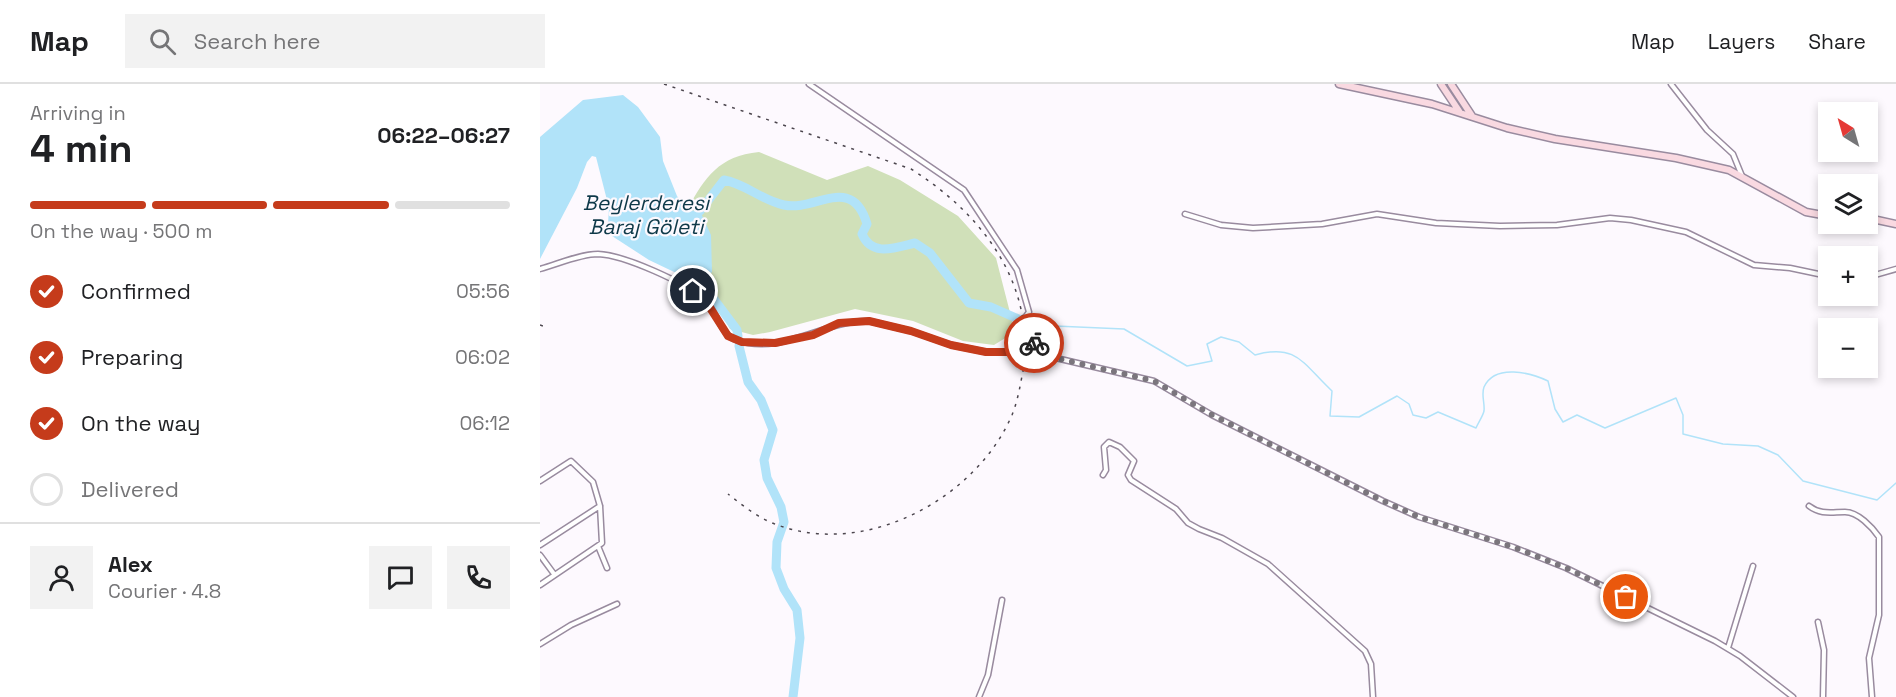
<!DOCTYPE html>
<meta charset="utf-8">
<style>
body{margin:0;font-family:"Space Grotesk",sans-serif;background:#f2f2f2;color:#202124;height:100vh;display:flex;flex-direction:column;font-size:22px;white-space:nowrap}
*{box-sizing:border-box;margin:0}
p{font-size:20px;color:#757577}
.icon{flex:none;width:33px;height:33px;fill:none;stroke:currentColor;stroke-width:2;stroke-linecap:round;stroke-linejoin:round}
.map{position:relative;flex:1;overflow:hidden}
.side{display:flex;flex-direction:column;background:#fff;width:540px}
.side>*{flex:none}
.needle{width:39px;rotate:323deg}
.buttons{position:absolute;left:1278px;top:18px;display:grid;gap:12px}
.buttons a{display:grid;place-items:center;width:60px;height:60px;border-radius:0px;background:#fff;box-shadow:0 3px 9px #0003;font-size:30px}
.pin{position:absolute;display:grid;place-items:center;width:51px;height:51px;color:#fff;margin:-26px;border:3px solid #fff;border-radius:50%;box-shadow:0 2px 6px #0007}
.courier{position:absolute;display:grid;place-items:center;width:60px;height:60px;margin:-30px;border:4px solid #c53b1b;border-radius:50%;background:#fff;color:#222;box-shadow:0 2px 8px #0007}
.summary em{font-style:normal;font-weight:700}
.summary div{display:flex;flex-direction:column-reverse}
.summary{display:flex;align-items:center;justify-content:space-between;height:102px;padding:0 30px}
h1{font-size:39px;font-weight:700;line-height:45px}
.bar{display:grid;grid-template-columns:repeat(4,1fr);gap:9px 6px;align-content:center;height:72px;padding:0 30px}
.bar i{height:8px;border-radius:4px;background:#e0e0e0}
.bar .selected{background:#c53b1b}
.bar p{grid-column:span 4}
.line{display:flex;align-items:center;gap:15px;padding:0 30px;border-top:2px solid #e0e0e0}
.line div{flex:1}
.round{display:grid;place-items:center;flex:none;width:63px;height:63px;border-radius:0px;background:#f2f2f2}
ol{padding:0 30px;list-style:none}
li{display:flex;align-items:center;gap:18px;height:66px}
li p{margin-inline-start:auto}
li .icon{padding:6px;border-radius:50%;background:#c53b1b;color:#fff;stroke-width:4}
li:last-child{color:#757577}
li i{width:33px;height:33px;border:3px solid #e0e0e0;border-radius:50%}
header{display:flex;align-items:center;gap:36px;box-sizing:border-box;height:84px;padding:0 30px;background:#fff;border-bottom:2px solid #e0e0e0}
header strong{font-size:28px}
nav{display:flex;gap:33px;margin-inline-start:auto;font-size:21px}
.search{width:420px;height:54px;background:#f2f2f2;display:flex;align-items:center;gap:15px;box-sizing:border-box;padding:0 21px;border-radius:0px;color:#757577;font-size:22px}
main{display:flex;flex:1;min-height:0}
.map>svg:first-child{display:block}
.green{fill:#d0e0b9}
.water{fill:#b1e3f9}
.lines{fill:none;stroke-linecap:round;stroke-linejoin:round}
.stream{stroke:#b1e3f9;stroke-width:1.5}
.river{stroke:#b1e3f9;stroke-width:9}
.minor-casing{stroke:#998b9f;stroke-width:7}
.secondary-casing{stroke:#998b9f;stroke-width:9}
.minor{stroke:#fff;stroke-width:4}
.secondary{stroke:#f9d9e1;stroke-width:6}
.rail{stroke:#4c464e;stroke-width:1.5;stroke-dasharray:3 6;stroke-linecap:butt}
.done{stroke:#7b767d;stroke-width:6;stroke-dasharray:0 10.8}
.route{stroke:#c53b1b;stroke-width:8}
.labels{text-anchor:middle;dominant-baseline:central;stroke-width:4.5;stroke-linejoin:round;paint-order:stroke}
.water-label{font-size:21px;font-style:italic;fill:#0e3949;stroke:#fdf9fe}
</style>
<header>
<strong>Map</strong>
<div class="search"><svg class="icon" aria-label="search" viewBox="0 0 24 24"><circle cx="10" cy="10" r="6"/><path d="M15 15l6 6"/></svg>Search here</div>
<nav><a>Map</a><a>Layers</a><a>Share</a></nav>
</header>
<main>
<section class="side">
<div class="summary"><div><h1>4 min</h1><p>Arriving in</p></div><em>06:22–06:27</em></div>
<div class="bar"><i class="selected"></i><i class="selected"></i><i class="selected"></i><i></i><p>On the way · 500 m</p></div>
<ol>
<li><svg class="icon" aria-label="check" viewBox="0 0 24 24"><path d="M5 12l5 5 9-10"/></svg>Confirmed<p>05:56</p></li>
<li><svg class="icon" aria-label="check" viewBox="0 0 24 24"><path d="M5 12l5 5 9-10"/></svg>Preparing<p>06:02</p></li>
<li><svg class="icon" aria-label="check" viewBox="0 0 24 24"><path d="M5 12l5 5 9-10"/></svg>On the way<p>06:12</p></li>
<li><i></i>Delivered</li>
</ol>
<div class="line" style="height:108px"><a class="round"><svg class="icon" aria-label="person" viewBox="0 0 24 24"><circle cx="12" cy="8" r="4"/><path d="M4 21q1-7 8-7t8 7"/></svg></a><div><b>Alex</b><p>Courier · 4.8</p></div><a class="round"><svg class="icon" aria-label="chat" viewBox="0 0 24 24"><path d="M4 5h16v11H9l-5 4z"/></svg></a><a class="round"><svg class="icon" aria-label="phone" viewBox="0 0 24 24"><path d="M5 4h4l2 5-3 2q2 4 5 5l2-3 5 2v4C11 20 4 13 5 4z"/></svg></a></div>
</section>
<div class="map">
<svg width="1356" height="613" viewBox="0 0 1356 613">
<rect width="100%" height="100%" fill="#fdf9fe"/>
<path class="green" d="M 219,68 L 287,96 L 328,82 L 360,96 L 418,132 L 456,174 L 475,248 L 454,261 L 423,257 L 373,237 L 315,225 L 230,248 L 213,251 L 190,245 L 175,218 L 153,197 L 161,198 L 147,126 C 165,93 179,72 219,68 Z"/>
<path class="water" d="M 83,11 L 98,23 L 120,53 L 123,77 L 137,112 L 147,126 L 160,127 L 171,151 L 172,188 L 161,198 L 153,197 L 109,176 L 72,152 L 68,140 L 69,124 L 56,73 L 52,72 L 47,78 L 37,104 L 0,175 L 0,53 L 43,16 Z"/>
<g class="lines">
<path class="stream" d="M 492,241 L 584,245 L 647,282 L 672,277 L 667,260 L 681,253 L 699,258 L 715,271 C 757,259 763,280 792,307 L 790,332 L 819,333 L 857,312 L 869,320 L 873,331 L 886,334 L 898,328 L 936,344 C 938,339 943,332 944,327 C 945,319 941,311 944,303 C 955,279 991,289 1008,297 L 1015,325 L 1023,338 L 1037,331 L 1065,344 L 1136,314 L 1143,331 L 1143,350 L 1183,360 L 1218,362 L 1238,371 L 1263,397 L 1337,416 L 1356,399"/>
<path class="river" d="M 160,127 L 184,96 C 206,100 221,116 244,121 C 275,128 312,89 327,140 L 322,150 C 332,173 354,164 375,159 L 390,169 L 429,219 L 451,223 L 492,241
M 161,198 L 197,246 L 198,252
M 199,262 L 208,298 L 221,316 L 233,346 L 224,376 L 227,394 L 241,423 L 244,438 L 237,458 L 236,484 L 244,505 L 257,526 L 260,554 L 253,613"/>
<defs>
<path id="minor" d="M 269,0 L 424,106 L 477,186 L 489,228 L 480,240 L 480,258
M 1131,0 L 1167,46 L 1193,70 L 1202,92
M 645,130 L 681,141 L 713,144 L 782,140 L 837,130 L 896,139 L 960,142 L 1017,141 L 1070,134 L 1091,136 L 1146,148 L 1214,181 L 1250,184 L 1288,192
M 0,185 C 18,180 40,170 58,170 C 84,171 147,199 166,217 C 177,228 181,251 196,256 C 242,272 284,236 329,237 L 371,247 L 411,261 L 446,268 L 472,268 L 480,258 L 489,254 L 507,270 L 516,274 L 614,297 L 672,331 L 843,417 L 879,433 L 973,463 L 1026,484 L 1175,557 L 1200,572 L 1253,613
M 1328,193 L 1356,185
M 563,391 L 566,386 L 564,363 L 569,358 L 580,363 L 594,377 L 588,391 L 591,396 L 636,425 L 648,439 L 659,445 L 682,454 L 728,480 L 825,567 L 831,580 L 833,613
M 0,397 L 31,377 L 53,398 L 60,422 L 62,459 L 0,501
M 1269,422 C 1281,431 1291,428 1305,428 C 1318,428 1332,443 1339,453 L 1339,531 L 1329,574 L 1332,613
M 0,461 L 60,422
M 58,462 L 67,484
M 0,471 L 14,490
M 1278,538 L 1284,566 L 1283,613
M 0,560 L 31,541 L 77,520
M 1188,564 L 1213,482
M 439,613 L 448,591 L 462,516"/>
<path id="secondary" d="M 799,0 L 892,20 L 967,44 L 1015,55 L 1136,74 L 1189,86 L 1266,128 L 1288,132
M 901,0 L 919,27
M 911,0 L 932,32
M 1328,134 L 1356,140"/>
</defs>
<use href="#minor" class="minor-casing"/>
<use href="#secondary" class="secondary-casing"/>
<use href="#minor" class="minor"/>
<use href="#secondary" class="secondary"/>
<path class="rail" d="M 124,0 L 371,85 C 441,129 496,199 483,287 C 480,302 478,316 472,331 C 435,417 320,477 230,438 C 214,431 201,420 188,410
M 0,241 L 3,242"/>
</g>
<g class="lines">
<path class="done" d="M 494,259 L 507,270 L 516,274 L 614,297 L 672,331 L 843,417 L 879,433 L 973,463 L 1026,484 L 1086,513"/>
<path class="route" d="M 153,207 L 167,219 L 188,252 L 202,258 L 235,259 L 273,251 L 299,239 L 329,237 L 371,247 L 411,261 L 446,268 L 472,268 L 480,258 L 489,254 L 494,259"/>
</g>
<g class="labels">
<g class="water-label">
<text x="106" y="118">Beylerderesi<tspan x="106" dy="24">Baraj Göleti</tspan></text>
</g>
</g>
</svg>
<div class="buttons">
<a><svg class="needle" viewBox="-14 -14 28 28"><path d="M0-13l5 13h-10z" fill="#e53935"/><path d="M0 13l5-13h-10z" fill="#757577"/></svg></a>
<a><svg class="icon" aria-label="layers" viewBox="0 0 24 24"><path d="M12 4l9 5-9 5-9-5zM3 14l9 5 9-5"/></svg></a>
<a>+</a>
<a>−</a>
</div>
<div class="pin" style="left:1086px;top:513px;background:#ea580c"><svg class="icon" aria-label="bag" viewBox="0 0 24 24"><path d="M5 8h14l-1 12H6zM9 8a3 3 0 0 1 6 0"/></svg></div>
<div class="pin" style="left:153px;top:207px;background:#1f2937"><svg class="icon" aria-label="home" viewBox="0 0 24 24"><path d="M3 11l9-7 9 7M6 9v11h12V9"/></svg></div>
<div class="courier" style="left:494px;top:259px"><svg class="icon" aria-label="bike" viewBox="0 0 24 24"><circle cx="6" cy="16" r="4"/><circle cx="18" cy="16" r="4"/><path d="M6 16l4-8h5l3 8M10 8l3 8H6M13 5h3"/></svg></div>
</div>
</main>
